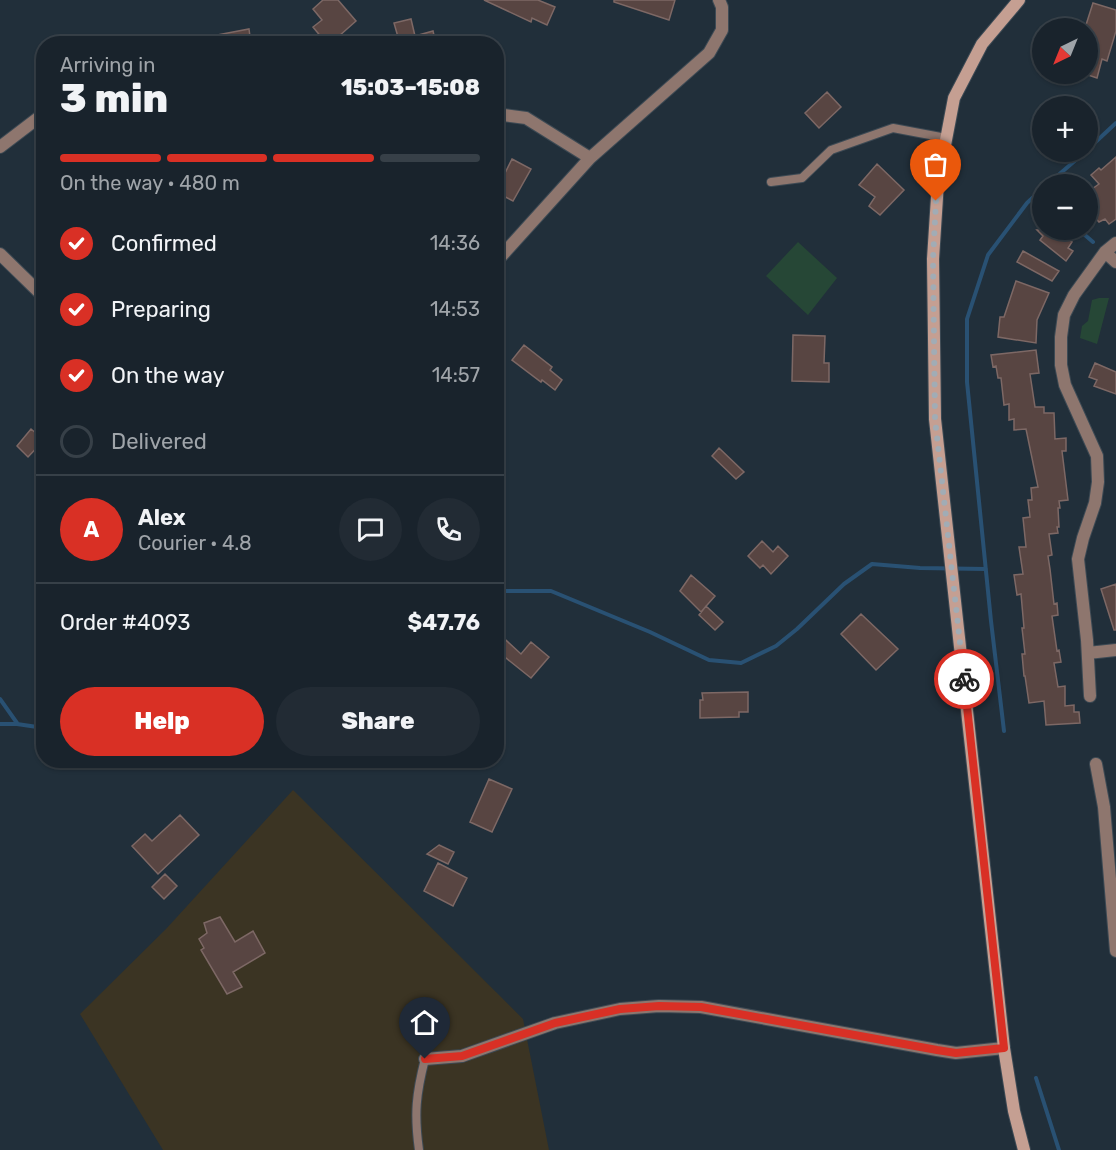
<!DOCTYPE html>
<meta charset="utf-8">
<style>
body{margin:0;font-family:Rubik,sans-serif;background:#222b34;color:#f1f3f6;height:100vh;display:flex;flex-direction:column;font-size:22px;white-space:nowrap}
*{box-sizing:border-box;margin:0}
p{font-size:20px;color:#9fa4a9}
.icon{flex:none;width:33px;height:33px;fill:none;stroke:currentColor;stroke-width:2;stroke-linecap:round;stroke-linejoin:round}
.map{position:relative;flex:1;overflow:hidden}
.sheet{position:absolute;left:36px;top:36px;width:468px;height:732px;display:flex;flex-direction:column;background:#19232c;border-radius:24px;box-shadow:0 2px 4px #0004,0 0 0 2px #374048}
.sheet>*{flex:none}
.needle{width:39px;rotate:223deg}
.tools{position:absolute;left:1032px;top:18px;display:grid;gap:12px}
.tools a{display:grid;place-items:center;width:66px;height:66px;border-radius:50%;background:#19232c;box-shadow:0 2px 4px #0004,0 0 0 2px #374048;font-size:30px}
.pin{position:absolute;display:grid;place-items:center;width:51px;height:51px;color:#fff;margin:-62px -26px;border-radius:50% 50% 50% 0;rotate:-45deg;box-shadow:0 0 6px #0007}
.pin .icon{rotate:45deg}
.courier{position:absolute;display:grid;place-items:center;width:60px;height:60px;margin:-30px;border:4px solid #d93025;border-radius:50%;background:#fff;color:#222;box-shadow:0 2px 8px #0007}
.summary em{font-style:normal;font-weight:800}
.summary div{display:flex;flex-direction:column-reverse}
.summary{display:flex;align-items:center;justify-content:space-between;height:102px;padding:0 24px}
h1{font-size:39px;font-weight:800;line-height:45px}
.bar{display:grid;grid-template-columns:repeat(4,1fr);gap:9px 6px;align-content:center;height:72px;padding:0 24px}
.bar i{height:8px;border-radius:4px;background:#374048}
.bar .active{background:#d93025}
.bar p{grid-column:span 4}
.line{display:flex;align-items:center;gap:15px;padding:0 24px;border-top:2px solid #374048}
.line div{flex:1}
.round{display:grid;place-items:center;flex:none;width:63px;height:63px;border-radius:32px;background:#222b34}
ol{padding:0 24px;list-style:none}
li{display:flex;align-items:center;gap:18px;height:66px}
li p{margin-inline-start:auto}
li .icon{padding:6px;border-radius:50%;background:#d93025;color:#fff;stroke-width:4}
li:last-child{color:#9fa4a9}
li i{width:33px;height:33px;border:3px solid #374048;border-radius:50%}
.action{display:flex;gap:12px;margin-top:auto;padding:12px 24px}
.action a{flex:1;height:69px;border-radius:36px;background:#d93025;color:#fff;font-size:24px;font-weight:800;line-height:69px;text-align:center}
.action a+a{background:#222b34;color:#f1f3f6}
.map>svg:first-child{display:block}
.commercial{fill:#3b3423}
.green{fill:#264736}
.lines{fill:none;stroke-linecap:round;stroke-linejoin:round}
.stream{stroke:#295173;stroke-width:4}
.building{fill:#584542;stroke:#7d6865;stroke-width:1.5}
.lane-casing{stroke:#3d4a54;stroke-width:10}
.street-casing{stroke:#3d4a54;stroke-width:14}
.secondary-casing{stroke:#3d4a54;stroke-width:14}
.lane{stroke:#8e766e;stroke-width:8}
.street{stroke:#8e766e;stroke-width:12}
.secondary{stroke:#c59f92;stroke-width:12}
.done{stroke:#a1acb5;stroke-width:6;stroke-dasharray:0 10.8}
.route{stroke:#d93025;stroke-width:8}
</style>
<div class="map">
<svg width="1116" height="1150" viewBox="0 0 1116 1150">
<rect width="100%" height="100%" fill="#212f3a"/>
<path class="commercial" d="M 293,790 L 523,1019 L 549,1150 L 163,1150 L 80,1014 L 166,929 Z"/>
<path class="green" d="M 798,242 L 837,278 L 808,315 L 766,276 Z
M 1099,298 L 1109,298 L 1097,344 L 1080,338 L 1082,326 L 1088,321 L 1092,300 Z"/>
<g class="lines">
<path class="stream" d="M 1088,149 L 1116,123
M 1048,184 L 1085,152
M 1079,230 L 1093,242
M 496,591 L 551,591 L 650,632 L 709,660 L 741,663 L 776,646 L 797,629 L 844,584 L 872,564 L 920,568 L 986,569
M 0,699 L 17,723
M 0,724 L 17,724 L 44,728
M 1004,731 L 991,621 L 967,382 L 967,319 L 988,255 L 1027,203 L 1042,189
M 1036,1078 L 1059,1150"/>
</g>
<path class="building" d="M 323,0 L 338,0 L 356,21 L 330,44 L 327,44 L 313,27 L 322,20 L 313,9 Z
M 484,0 L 538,0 L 555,7 L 547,25 L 532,18 L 531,22 Z
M 614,0 L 675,0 L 669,20 L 614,2 Z
M 1093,3 L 1116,10 L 1116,31 L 1107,61 L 1102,59 L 1097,78 L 1088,75 L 1088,28 L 1085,28 Z
M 411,19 L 415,36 L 433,31 L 436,44 L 400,44 L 394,23 Z
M 249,29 L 251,44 L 201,44 L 201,38 Z
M 827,92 L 841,107 L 819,128 L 805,113 Z
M 1116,157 L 1116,219 L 1109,224 L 1105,219 L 1099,222 L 1088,210 L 1088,192 L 1099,184 L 1091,175 L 1099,168 L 1101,170 Z
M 512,159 L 531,169 L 513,201 L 496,192 L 496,174 L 503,177 Z
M 877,164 L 904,190 L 880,215 L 869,206 L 875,197 L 859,185 Z
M 1037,230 L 1057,230 L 1072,242 L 1068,248 L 1073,251 L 1066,261 L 1040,240 L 1043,236 Z
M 1023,251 L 1059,271 L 1052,281 L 1017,262 Z
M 1016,281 L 1049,293 L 1037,320 L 1036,343 L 998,337 L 1000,317 L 1004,317 Z
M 793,335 L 825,336 L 824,363 L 829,363 L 829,382 L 792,381 Z
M 524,345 L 552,367 L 550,370 L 562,380 L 555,390 L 542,380 L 541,382 L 512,360 Z
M 1036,350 L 1039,373 L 1030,374 L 1035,407 L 1044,407 L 1044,413 L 1054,413 L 1055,439 L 1066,438 L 1066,451 L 1062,451 L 1068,500 L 1059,501 L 1060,508 L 1058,508 L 1059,527 L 1057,527 L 1058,533 L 1049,534 L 1052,555 L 1048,556 L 1050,569 L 1054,604 L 1057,603 L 1058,615 L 1052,616 L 1057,651 L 1059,650 L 1061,662 L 1054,663 L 1058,687 L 1065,686 L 1065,706 L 1074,705 L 1074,712 L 1079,712 L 1080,723 L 1046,725 L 1044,701 L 1029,703 L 1025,676 L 1024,676 L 1022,654 L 1025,654 L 1022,628 L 1024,628 L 1021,594 L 1017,595 L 1014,575 L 1023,574 L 1019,547 L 1026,547 L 1023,518 L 1030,517 L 1028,500 L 1032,500 L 1031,488 L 1038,487 L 1026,429 L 1014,430 L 1014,419 L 1009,420 L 1009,404 L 1004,405 L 1001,378 L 998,378 L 996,366 L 993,367 L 991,355 Z
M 1095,363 L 1116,372 L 1116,394 L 1094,386 L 1097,380 L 1089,377 Z
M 31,429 L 44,440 L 28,457 L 17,446 Z
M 719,448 L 744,472 L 736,479 L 712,456 Z
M 762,541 L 773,552 L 778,546 L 788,556 L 771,574 L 763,565 L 760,568 L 748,556 Z
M 691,575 L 715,596 L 701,612 L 680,591 Z
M 1116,584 L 1116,630 L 1114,630 L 1101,589 Z
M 706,606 L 723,622 L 715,630 L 699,615 Z
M 861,614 L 898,649 L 876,670 L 841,634 Z
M 496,631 L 521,654 L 531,642 L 549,657 L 531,678 L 496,650 Z
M 748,692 L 748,712 L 739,712 L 739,717 L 700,718 L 700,700 L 703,700 L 702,693 Z
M 489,779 L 512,789 L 492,832 L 470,822 Z
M 180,815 L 199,835 L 158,874 L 132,846 L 145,834 L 152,841 Z
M 439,845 L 454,852 L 448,864 L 427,854 Z
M 438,863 L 467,878 L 453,906 L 424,891 Z
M 165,874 L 177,886 L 164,899 L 152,887 Z
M 220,917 L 235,942 L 253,931 L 265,953 L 233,972 L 242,987 L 227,994 L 201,950 L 204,948 L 199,939 L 207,933 L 204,923 Z"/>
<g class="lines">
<defs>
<path id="lane" d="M 771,182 L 802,178 L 831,150 L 893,128 L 946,138
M 419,1150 C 414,1114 416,1094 425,1059"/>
<path id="street" d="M 496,114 L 526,118 L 590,158
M 0,147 L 38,118 L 44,118
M 1105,252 L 1116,262
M 0,254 L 44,297
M 496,262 L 590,158 L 709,53 L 722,30 L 722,7 L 719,0
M 1088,653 L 1116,650
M 1090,696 L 1087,640 L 1078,559 L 1083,538 L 1095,503 L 1098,482 L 1097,456 L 1065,385 L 1061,365 L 1061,337 L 1064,315 L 1074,295 L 1105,252 L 1116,243
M 1096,764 L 1104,807 L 1116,951
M 425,1059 L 462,1056 L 555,1023 L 620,1009 L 659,1006 L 701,1007 L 937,1050 L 956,1053 L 1004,1048"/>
<path id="secondary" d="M 1019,0 L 982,44 L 954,98 L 938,182 L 933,259 L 935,419 L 1004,1048 L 1014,1111 L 1024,1150"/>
</defs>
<use href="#lane" class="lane-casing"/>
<use href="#street" class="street-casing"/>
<use href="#secondary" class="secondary-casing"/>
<use href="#lane" class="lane"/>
<use href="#street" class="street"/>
<use href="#secondary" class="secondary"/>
</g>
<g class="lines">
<path class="done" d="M 936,201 L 933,259 L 935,419 L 964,679"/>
<path class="route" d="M 425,1059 L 462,1056 L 555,1023 L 620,1009 L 659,1006 L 701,1007 L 937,1050 L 956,1053 L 1004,1048 L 964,679"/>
</g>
</svg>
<div class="tools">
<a><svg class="needle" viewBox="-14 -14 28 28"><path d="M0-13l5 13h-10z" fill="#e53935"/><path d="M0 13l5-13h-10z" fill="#9fa4a9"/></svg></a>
<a>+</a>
<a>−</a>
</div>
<div class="pin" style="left:936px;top:201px;background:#ea580c"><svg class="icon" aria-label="bag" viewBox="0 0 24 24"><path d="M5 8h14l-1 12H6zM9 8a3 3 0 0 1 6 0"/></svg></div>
<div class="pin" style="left:425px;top:1059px;background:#1f2937"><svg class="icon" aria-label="home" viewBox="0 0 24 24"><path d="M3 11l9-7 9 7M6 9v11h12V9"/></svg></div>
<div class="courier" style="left:964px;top:679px"><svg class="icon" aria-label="bike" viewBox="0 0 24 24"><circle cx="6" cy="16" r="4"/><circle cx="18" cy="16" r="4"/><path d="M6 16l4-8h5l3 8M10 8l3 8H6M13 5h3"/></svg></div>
<section class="sheet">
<div class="summary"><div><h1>3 min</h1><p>Arriving in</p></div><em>15:03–15:08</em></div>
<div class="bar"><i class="active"></i><i class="active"></i><i class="active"></i><i></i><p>On the way · 480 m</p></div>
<ol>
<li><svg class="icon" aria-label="check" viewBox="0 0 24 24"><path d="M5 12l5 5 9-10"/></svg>Confirmed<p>14:36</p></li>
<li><svg class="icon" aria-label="check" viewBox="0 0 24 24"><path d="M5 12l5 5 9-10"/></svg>Preparing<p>14:53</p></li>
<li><svg class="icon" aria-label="check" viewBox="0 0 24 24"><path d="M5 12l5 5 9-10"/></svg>On the way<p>14:57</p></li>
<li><i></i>Delivered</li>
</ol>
<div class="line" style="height:108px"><b class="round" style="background:#d93025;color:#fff">A</b><div><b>Alex</b><p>Courier · 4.8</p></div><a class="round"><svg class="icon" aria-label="chat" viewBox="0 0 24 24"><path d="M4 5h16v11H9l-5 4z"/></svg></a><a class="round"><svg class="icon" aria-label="phone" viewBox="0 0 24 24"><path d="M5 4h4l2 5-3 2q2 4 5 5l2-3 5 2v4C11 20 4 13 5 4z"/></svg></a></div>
<div class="line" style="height:78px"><div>Order #4093</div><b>$47.76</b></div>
<div class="action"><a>Help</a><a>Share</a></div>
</section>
</div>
